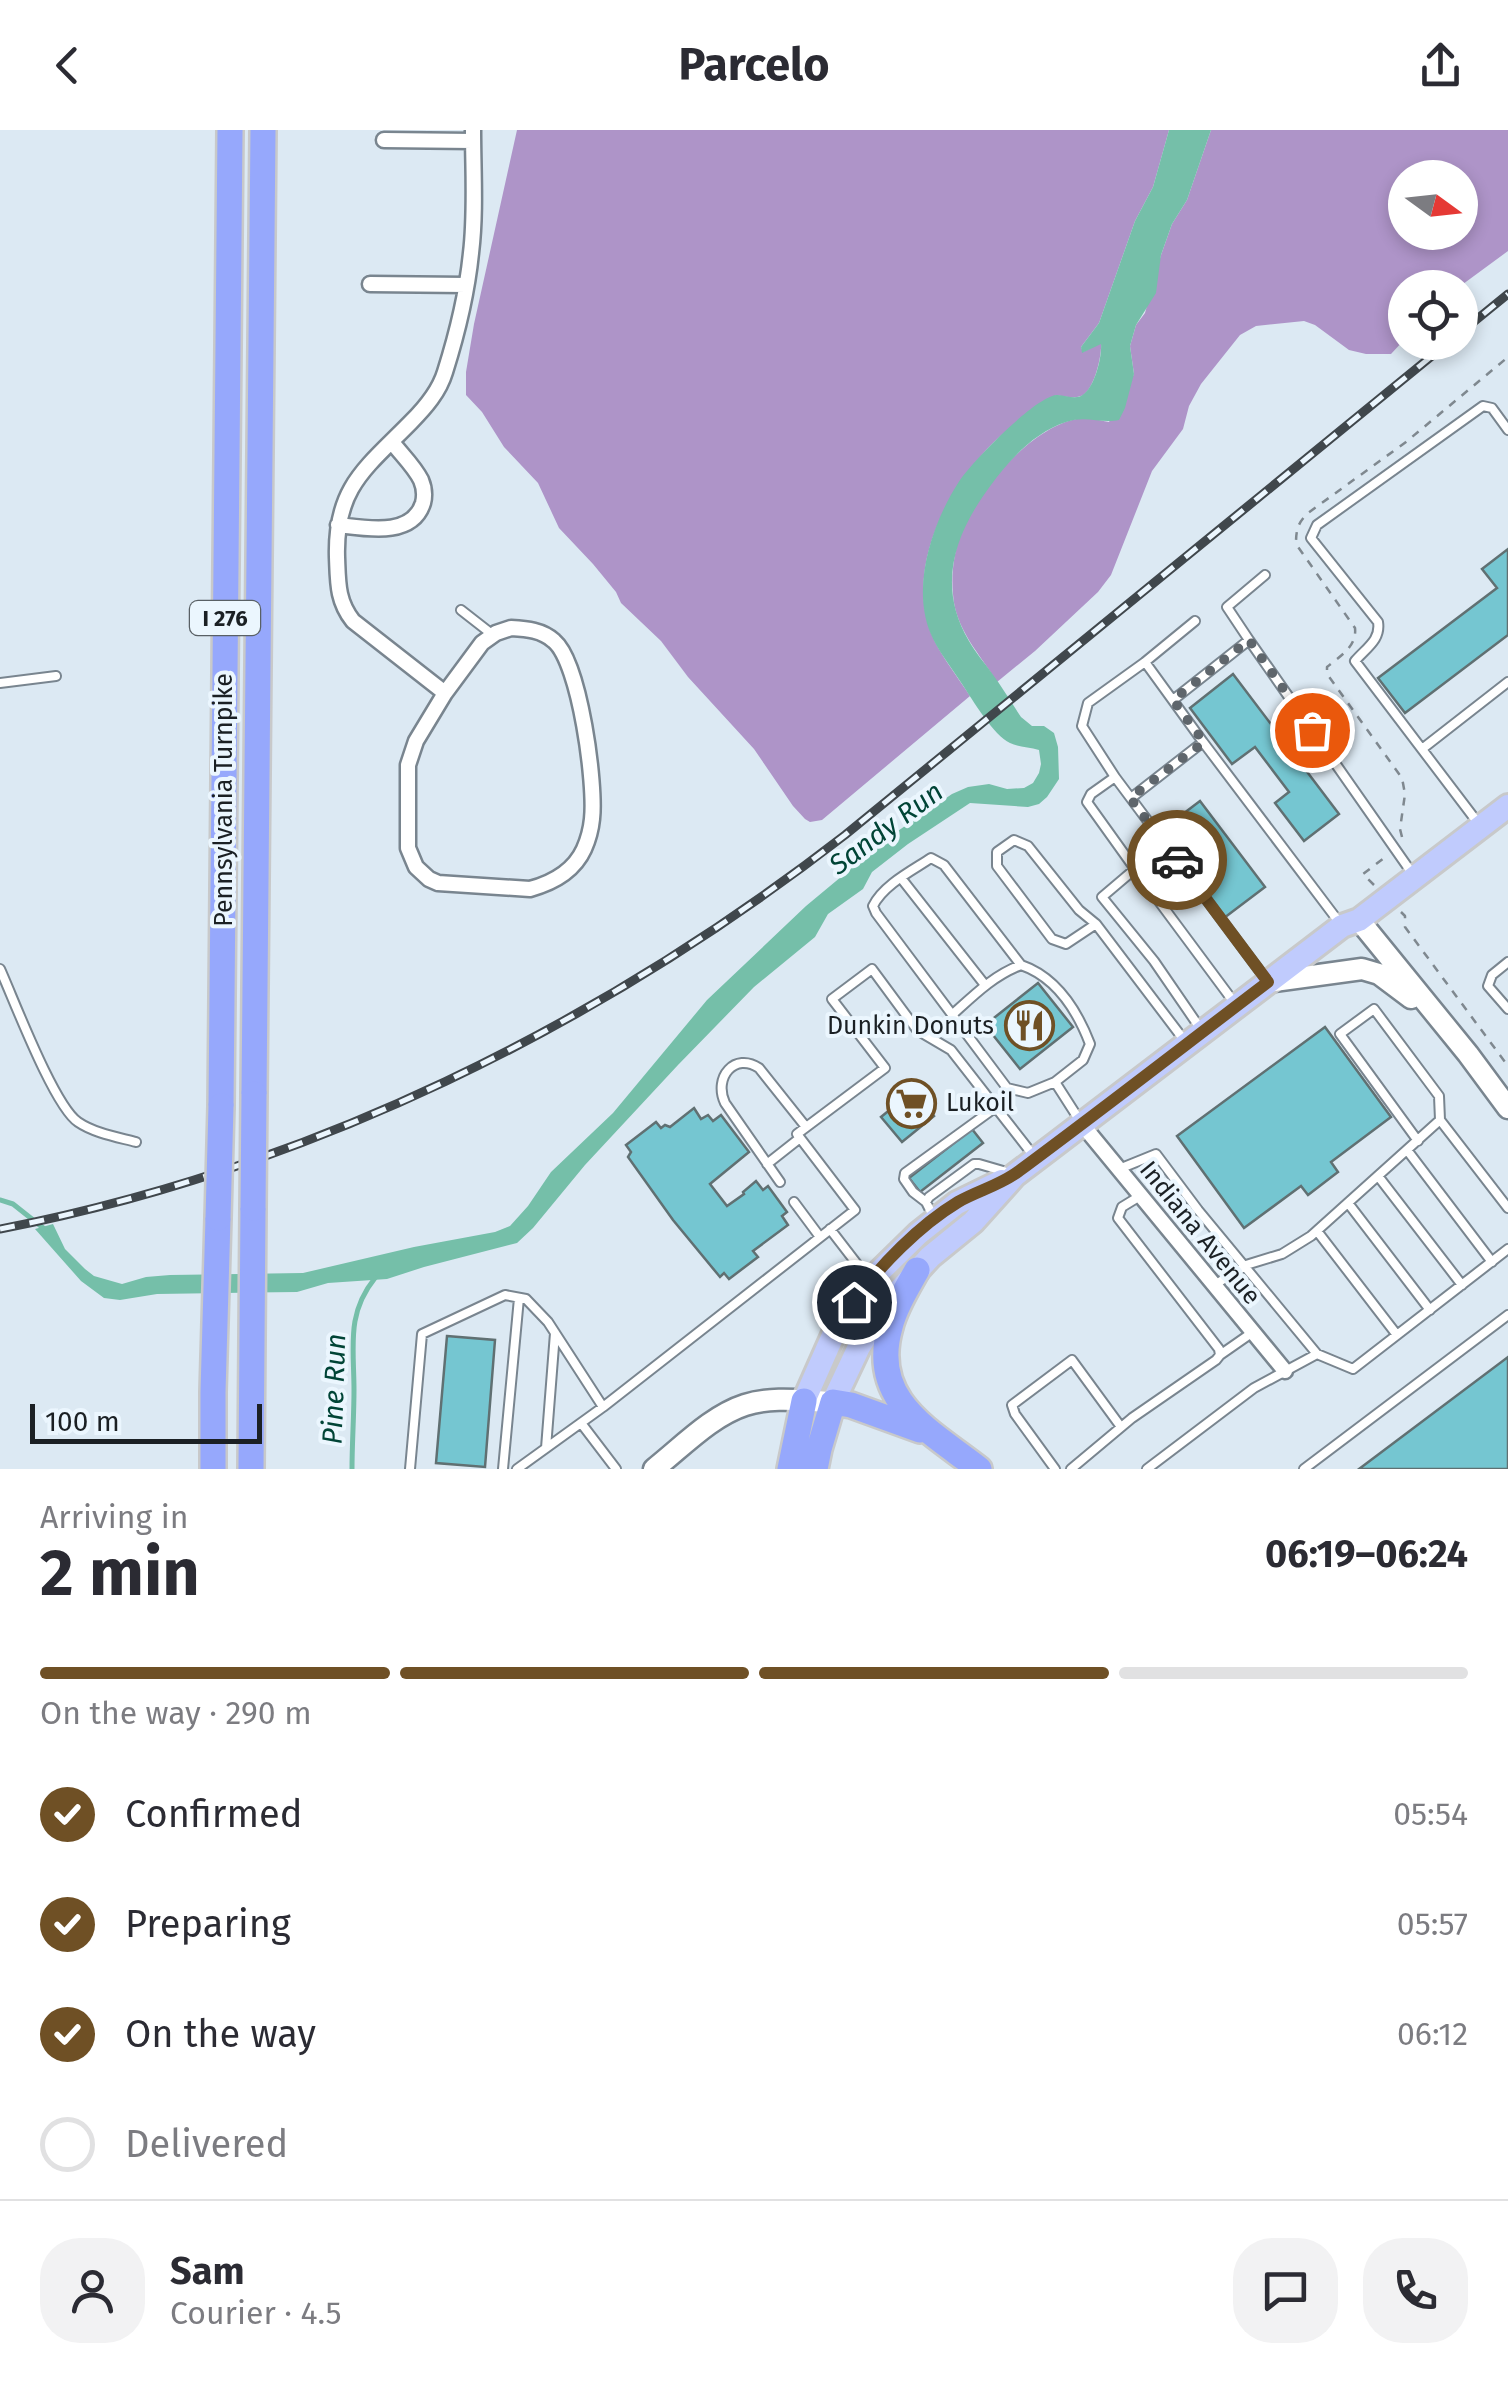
<!DOCTYPE html>
<meta charset="utf-8">
<style>
body{margin:0;font-family:"Fira Sans",sans-serif;background:#f2f2f3;color:#2b2b33;height:100vh;display:flex;flex-direction:column;font-size:38px;white-space:nowrap}
*{box-sizing:border-box;margin:0}
p{font-size:32px;color:#7c7c81}
.icon{flex:none;width:55px;height:55px;fill:none;stroke:currentColor;stroke-width:2;stroke-linecap:round;stroke-linejoin:round}
.map{position:relative;height:1339px;overflow:hidden}
.sheet{display:flex;flex-direction:column;background:#fff;flex:1}
.sheet>*{flex:none}
.needle{width:65px;rotate:105deg}
.tools{position:absolute;left:1388px;top:30px;display:grid;gap:20px}
.tools a{display:grid;place-items:center;width:90px;height:90px;border-radius:50%;background:#fff;box-shadow:0 5px 15px #0003;font-size:50px}
.scale{position:absolute;left:30px;bottom:25px;width:232px;box-sizing:border-box;padding-left:10px;border:5px solid #1b2024;border-top:0;font-size:28px;line-height:35px;white-space:nowrap;color:#1b2024;-webkit-text-stroke:8px #ebf6fe;paint-order:stroke}
.pin{position:absolute;display:grid;place-items:center;width:85px;height:85px;color:#fff;margin:-42px;border:5px solid #fff;border-radius:50%;box-shadow:0 2px 10px #0007}
.courier{position:absolute;display:grid;place-items:center;width:100px;height:100px;margin:-50px;border:8px solid #6f5025;border-radius:50%;background:#fff;color:#222;box-shadow:0 2px 12px #0007}
.summary em{font-style:normal;font-weight:700}
.summary div{display:flex;flex-direction:column-reverse}
.summary{display:flex;align-items:center;justify-content:space-between;height:170px;padding:0 40px}
h1{font-size:65px;font-weight:700;line-height:75px}
.bar{display:grid;grid-template-columns:repeat(4,1fr);gap:15px 10px;align-content:center;height:120px;padding:0 40px}
.bar i{height:12px;border-radius:8px;background:#e1e1e2}
.bar .active{background:#6f5025}
.bar p{grid-column:span 4}
.line{display:flex;align-items:center;gap:25px;padding:0 40px;border-top:2px solid #e1e1e2}
.line div{flex:1}
.round{display:grid;place-items:center;flex:none;width:105px;height:105px;border-radius:40px;background:#f2f2f3}
ol{padding:0 40px;list-style:none}
li{display:flex;align-items:center;gap:30px;height:110px}
li p{margin-inline-start:auto}
li .icon{padding:10px;border-radius:50%;background:#6f5025;color:#fff;stroke-width:4}
li:last-child{color:#7c7c81}
li i{width:55px;height:55px;border:5px solid #e1e1e2;border-radius:50%}
header{display:flex;justify-content:space-between;align-items:center;height:130px;padding:0 40px;background:#fff;font-size:45px;font-weight:700}
.map>svg:first-child{display:block}
.forest{fill:#ae94c8;fill-rule:evenodd}
.water{fill:#75bfa9}
.lines{fill:none;stroke-linecap:round;stroke-linejoin:round}
.stream{stroke:#75bfa9;stroke-width:5}
.building{fill:#75c6d1;stroke:#607072;stroke-width:2.5}
.lane-casing{stroke:#79858f;stroke-width:12}
.street-casing{stroke:#79858f;stroke-width:19}
.secondary-casing{stroke:#79858f;stroke-width:25}
.primary-casing{stroke:#c8c9ca;stroke-width:28}
.highway-casing{stroke:#c8c9ca;stroke-width:30}
.path{stroke:#7f888f;stroke-width:2.5;stroke-dasharray:8 8;stroke-linecap:butt}
.lane{stroke:#fff;stroke-width:8}
.street{stroke:#fff;stroke-width:14}
.secondary{stroke:#fff;stroke-width:20}
.primary{stroke:#c0cbfd;stroke-width:22}
.highway{stroke:#96a8fc;stroke-width:25}
.rail-casing{stroke:#40474c;stroke-width:9}
.rail{stroke:#ebf6fe;stroke-width:5;stroke-dasharray:15;stroke-linecap:butt}
.highway-bridge-casing{stroke:#c8c9ca;stroke-width:30;stroke-linecap:butt}
.highway-bridge{stroke:#96a8fc;stroke-width:25}
.done{stroke:#5f666c;stroke-width:10;stroke-dasharray:0 18}
.route{stroke:#6f5025;stroke-width:12}
.labels{text-anchor:middle;dominant-baseline:central;stroke-width:8;stroke-linejoin:round;paint-order:stroke}
.shield{fill:#ebf6fe;stroke:#596065;stroke-width:2.5}
.shield-label{font-size:22px;font-weight:bold;fill:#1b2024}
.street-label{font-size:25px;fill:#1b2024;stroke:#ebf6fe}
.poi-label{font-size:25px;fill:#1b2024;stroke:#ebf6fe;text-anchor:end}
.water-label{font-size:28px;font-style:italic;fill:#004436;stroke:#ebf6fe}
</style>
<header><svg class="icon" aria-label="back" viewBox="0 0 24 24"><path d="M15 5l-7 7 7 7"/></svg>Parcelo<svg class="icon" aria-label="share" viewBox="0 0 24 24"><path d="M12 15V3M7 8l5-5 5 5M5 13v7h14v-7"/></svg></header>
<div class="map">
<svg width="1508" height="1339" viewBox="0 0 1508 1339">
<rect width="100%" height="100%" fill="#dce9f3"/>
<path class="forest" d="M 517,0 L 1169,0 L 1153,57 L 1135,91 L 1099,193 L 1081,217 L 1083,222 L 1101,213 C 1102,226 1094,261 1081,266 C 1073,269 1063,266 1056,265 C 1035,280 1012,294 994,312 C 948,357 907,434 930,500 C 937,521 958,547 970,566 L 822,690 L 810,692 L 805,689 L 793,676 L 754,619 L 688,547 L 661,511 L 621,473 L 616,462 L 593,434 L 559,398 L 538,353 L 504,317 L 482,282 L 466,265 L 466,242 L 474,194 Z
M 1211,0 L 1508,0 L 1508,121 L 1459,157 L 1405,158 L 1405,209 L 1391,224 L 1366,224 L 1349,220 L 1315,195 L 1304,191 L 1256,196 L 1240,205 L 1201,254 L 1189,276 L 1183,299 L 1152,341 L 1111,445 L 1098,462 L 1035,521 L 997,552 C 980,524 955,499 953,464 C 951,444 954,422 961,403 C 977,360 1037,289 1086,288 C 1093,288 1102,291 1109,292 L 1134,244 L 1130,216 L 1136,195 L 1145,183 L 1161,125 L 1172,94 L 1187,70 ZM 1405,48 L 1460,48 L 1460,102 L 1405,102 Z"/>
<path class="water" d="M 1169,0 L 1211,0 L 1187,70 L 1172,94 L 1161,125 L 1156,163 L 1136,195 L 1130,216 L 1134,244 L 1125,278 L 1119,290 C 1100,294 1087,285 1066,292 C 1035,302 1009,330 991,355 C 955,403 936,455 969,511 C 975,522 984,532 991,542 C 1002,557 1011,572 1021,587 L 1032,596 L 1044,596 L 1054,603 L 1058,617 L 1059,649 L 1047,667 L 1039,674 L 1028,677 L 970,673 L 908,714 L 872,742 L 863,759 L 828,784 L 815,807 L 754,857 L 678,935 L 585,1035 L 533,1098 L 517,1113 L 424,1137 L 387,1149 L 328,1153 L 297,1162 L 157,1164 L 120,1170 L 104,1168 L 81,1151 L 35,1099 L 53,1094 L 65,1119 L 85,1139 L 94,1146 L 122,1154 L 146,1147 L 170,1145 L 303,1143 L 414,1117 L 495,1102 L 510,1096 L 528,1076 L 551,1042 L 613,983 L 707,870 L 806,776 L 889,707 L 952,664 L 968,657 L 989,654 L 1007,659 L 1024,658 L 1033,653 L 1039,643 L 1041,634 L 1039,620 C 1029,617 1018,617 1010,613 C 994,606 972,569 962,554 C 952,538 937,520 930,502 C 911,454 933,391 960,350 C 973,331 1034,268 1056,265 C 1066,264 1076,272 1085,263 C 1095,254 1102,227 1101,214 L 1082,223 L 1081,217 L 1099,193 L 1135,91 L 1153,57 Z"/>
<g class="lines">
<path class="stream" d="M 0,1070 L 13,1074 L 47,1101
M 352,1339 C 352,1313 354,1286 354,1260 C 354,1217 346,1184 375,1148"/>
</g>
<path class="building" d="M 1508,419 L 1508,505 L 1405,583 L 1378,548 L 1497,458 L 1482,439 Z
M 1233,544 L 1339,684 L 1304,711 L 1275,673 L 1289,662 L 1255,617 L 1232,634 L 1190,578 Z
M 1200,671 L 1265,757 L 1224,788 L 1189,741 L 1197,736 L 1167,696 Z
M 1038,853 L 1073,897 L 1020,939 L 985,895 Z
M 1325,897 L 1391,987 L 1331,1032 L 1338,1042 L 1308,1065 L 1301,1056 L 1244,1098 L 1177,1006 Z
M 914,960 L 934,986 L 902,1012 L 881,987 Z
M 694,978 L 701,989 L 708,985 L 713,991 L 721,985 L 749,1022 L 710,1054 L 727,1076 L 744,1064 L 743,1062 L 756,1051 L 763,1060 L 768,1056 L 787,1082 L 782,1086 L 788,1095 L 753,1121 L 758,1127 L 729,1149 L 724,1143 L 720,1147 L 673,1090 L 628,1027 L 631,1022 L 626,1015 L 656,992 L 661,998 L 665,995 L 670,997 Z
M 972,999 L 983,1013 L 920,1062 L 909,1048 Z
M 447,1206 L 495,1210 L 485,1337 L 436,1333 Z
M 1508,1227 L 1508,1339 L 1359,1339 Z"/>
<g class="lines">
<defs>
<path id="lane" d="M 461,480 L 493,505
M 1249,510 L 1227,477 L 1265,445
M 1145,532 L 1195,491
M 0,553 L 56,546
M 1173,570 L 1249,510 L 1414,746
M 1422,619 L 1508,552
M 1115,647 L 1082,596 L 1088,573 L 1145,532 L 1203,612
M 1131,668 L 1203,612 L 1339,792
M 1478,693 L 1355,531 C 1366,518 1381,510 1378,492 L 1311,408 L 1317,395 L 1483,276 L 1492,278 L 1508,300
M 1135,739 L 1087,672 L 1091,664 L 1115,647 L 1268,852
M 901,748 L 985,855
M 1096,794 L 1066,814 L 1052,809 L 997,736 L 997,722 L 1014,710 L 1028,716 L 1079,780 L 1096,794 L 1184,910
M 1508,832 L 1492,845 L 1488,856 L 1508,879
M 0,839 C 14,870 54,976 78,992 C 94,1003 117,1007 136,1012
M 953,884 C 974,865 994,845 1021,835 C 1056,847 1077,880 1090,914 L 1083,930 L 1055,952 L 1028,963 L 1007,958 L 876,783 L 873,776 C 883,755 913,740 931,728 L 944,735 L 1021,835
M 1200,898 L 1154,831 L 1102,767 L 1135,739 L 1236,875
M 1055,952 L 1080,991
M 1418,1011 L 1340,904 L 1374,879 L 1439,966 L 1440,990 L 1508,1078
M 1407,1020 L 1492,1132
M 767,1034 L 800,1008
M 1119,1039 L 1156,1024 L 1198,1080 L 1317,1224
M 1378,1046 L 1462,1155
M 780,1052 L 725,973 C 713,947 735,922 759,938 L 806,997
M 794,1072 L 820,1107
M 926,1072 L 913,1062 L 904,1049 L 905,1043 L 996,977
M 1348,1073 L 1430,1180
M 933,1086 L 926,1072 L 929,1067 L 974,1034 L 979,1034 L 1010,1043
M 830,1099 L 867,1147
M 1317,1101 L 1397,1205
M 1213,1156 L 1246,1135 L 1282,1124 L 1311,1106 L 1440,990
M 1220,1225 L 1253,1202
M 581,1293 L 616,1339
M 546,1318 L 555,1203
M 410,1339 L 422,1204 L 505,1165 L 526,1169 L 548,1192 L 603,1277
M 503,1339 L 519,1168
M 517,1339 L 603,1277 L 855,1080 L 797,1004 L 885,938 L 832,869 L 872,839 L 917,900 L 951,920 L 1033,1025
M 1055,1339 L 1015,1284 L 1012,1275 L 1072,1230 L 1121,1297
M 1071,1339 L 1132,1288 L 1216,1230 L 1220,1225 L 1219,1219 L 1118,1088 L 1122,1077 L 1140,1066
M 1147,1339 L 1254,1258 L 1317,1224 L 1353,1239 L 1508,1119
M 1304,1339 L 1508,1185"/>
<path id="street" d="M 384,10 L 473,11
M 370,154 L 466,155
M 338,395 C 365,398 412,408 423,373 C 425,365 424,357 421,350 C 414,336 401,324 392,312
M 511,498 C 527,499 542,500 554,511 C 580,533 596,655 592,689 C 591,699 588,710 584,719 C 574,741 552,753 530,759 L 438,753 L 429,749 L 416,737 L 408,718 L 408,635 L 416,611 L 445,563 L 482,513 L 496,503 Z
M 445,563 L 353,491 C 337,471 338,452 337,427 C 335,357 366,338 411,292 C 425,278 439,262 445,242 C 457,204 467,163 471,123 C 476,82 473,40 473,0
M 1081,993 L 1285,1241"/>
<path id="secondary" d="M 1359,790 L 1468,924 L 1508,978
M 1268,852 L 1362,839 L 1379,844 L 1411,868
M 654,1339 C 682,1317 711,1286 745,1275 C 773,1266 804,1271 833,1272"/>
<path id="primary" d="M 804,1271 L 835,1201 L 876,1145 L 918,1104 L 957,1073 L 1002,1051
M 833,1272 L 859,1217 L 889,1172 L 930,1127 L 973,1092 L 1015,1045 L 1342,796 L 1359,790 L 1508,676"/>
<path id="highway" d="M 254,964 L 263,0
M 221,976 L 230,0
M 917,1140 C 907,1158 895,1177 890,1197 C 869,1271 929,1300 979,1339
M 213,1339 L 213,1262 L 218,1088
M 251,1339 L 253,1078
M 790,1339 L 804,1271
M 815,1339 L 819,1319 L 833,1272 L 851,1275 L 920,1300"/>
</defs>
<use href="#lane" class="lane-casing"/>
<use href="#street" class="street-casing"/>
<use href="#secondary" class="secondary-casing"/>
<use href="#primary" class="primary-casing"/>
<use href="#highway" class="highway-casing"/>
<path class="path" d="M 1402,707 L 1400,699 L 1405,664 L 1402,648 L 1327,544 L 1327,537 C 1340,526 1357,517 1355,498 L 1296,414 C 1296,399 1298,393 1308,383 L 1406,312 L 1508,227
M 1374,755 L 1363,744 L 1384,728
M 1401,782 L 1405,786 L 1405,797 L 1508,936"/>
<use href="#lane" class="lane"/>
<use href="#street" class="street"/>
<use href="#secondary" class="secondary"/>
<use href="#primary" class="primary"/>
<use href="#highway" class="highway"/>
<defs>
<path id="rail" d="M 1460,203 L 1508,164
M 0,1099 C 309,1039 597,897 845,705 L 1449,212"/>
</defs>
<use href="#rail" class="rail-casing"/>
<use href="#rail" class="rail"/>
<defs>
<path id="highway-bridge" d="M 253,1078 L 254,964
M 218,1088 L 221,976"/>
</defs>
<use href="#highway-bridge" class="highway-bridge-casing"/>
<use href="#highway-bridge" class="highway-bridge"/>
</g>
<g class="lines">
<path class="done" d="M 1177,730 L 1130,668 L 1204,612 L 1173,570 L 1249,510 L 1312,600"/>
<path class="route" d="M 854,1172 C 879,1136 920,1095 958,1072 C 977,1061 1001,1055 1019,1041 C 1103,979 1185,915 1268,852 L 1177,730"/>
</g>
<defs>
<symbol id="restaurant-ring" viewBox="-11 -11 22 22"><circle r="9.5" fill="#ebf6fe" stroke="#6f5025" stroke-width="1.5"/><path d="M-5-6h1v4h1v-4h1v4h1v-4h1v5L-1.5 .5V6h-2V.5L-5-1ZM5-6V6H3V1.5H1.5Q1.5-4 5-6Z" fill="#6f5025"/></symbol>
<symbol id="supermarket-ring" viewBox="-11 -11 22 22"><circle r="9.5" fill="#ebf6fe" stroke="#6f5025" stroke-width="1.5"/><path d="M-6-5.5h2.5l.6 2H6L4.5 2H-2.5L-4.4-4H-6ZM-1.5 3.2a1.3 1.3 0 1 0 .1 0ZM3 3.2a1.3 1.3 0 1 0 .1 0Z" fill="#6f5025"/></symbol>
</defs>
<g fill-rule="evenodd">
<use href="#restaurant-ring" x="1002" y="868" width="55" height="55"/>
<use href="#supermarket-ring" x="884" y="946" width="55" height="55"/>
</g>
<g class="labels">
<rect class="shield" x="190" y="471" width="70" height="34" rx="8"/>
<g class="shield-label">
<text x="225" y="488">I 276</text>
</g>
<g class="street-label">
<text transform="translate(224 670) rotate(-90)">Pennsylvania Turnpike</text>
<text transform="translate(1200 1103) rotate(51)">Indiana Avenue</text>
</g>
<g class="poi-label">
<text x="994" y="896">Dunkin Donuts</text>
<text x="946" y="973" text-anchor="start">Lukoil</text>
</g>
<g class="water-label">
<text transform="translate(886 698) rotate(-37)">Sandy Run</text>
<text transform="translate(334 1259) rotate(-88)">Pine Run</text>
</g>
</g>
</svg>
<div class="tools">
<a><svg class="needle" viewBox="-14 -14 28 28"><path d="M0-13l5 13h-10z" fill="#e53935"/><path d="M0 13l5-13h-10z" fill="#7c7c81"/></svg></a>
<a><svg class="icon" aria-label="locate" viewBox="0 0 24 24"><circle cx="12" cy="12" r="6"/><path d="M12 2v4M12 18v4M2 12h4M18 12h4"/></svg></a>
</div>
<div class="scale">100 m</div>
<div class="pin" style="left:1312px;top:600px;background:#ea580c"><svg class="icon" aria-label="bag" viewBox="0 0 24 24"><path d="M5 8h14l-1 12H6zM9 8a3 3 0 0 1 6 0"/></svg></div>
<div class="pin" style="left:854px;top:1172px;background:#1f2937"><svg class="icon" aria-label="home" viewBox="0 0 24 24"><path d="M3 11l9-7 9 7M6 9v11h12V9"/></svg></div>
<div class="courier" style="left:1177px;top:730px"><svg class="icon" aria-label="car" viewBox="0 0 24 24"><path d="M5 17H2v-5l4-1 3-4h7l3 4 3 1v5h-3M9 17h6M6 11h13"/><circle cx="7" cy="17" r="2"/><circle cx="17" cy="17" r="2"/></svg></div>
</div>
<section class="sheet">
<div class="summary"><div><h1>2 min</h1><p>Arriving in</p></div><em>06:19–06:24</em></div>
<div class="bar"><i class="active"></i><i class="active"></i><i class="active"></i><i></i><p>On the way · 290 m</p></div>
<ol>
<li><svg class="icon" aria-label="check" viewBox="0 0 24 24"><path d="M5 12l5 5 9-10"/></svg>Confirmed<p>05:54</p></li>
<li><svg class="icon" aria-label="check" viewBox="0 0 24 24"><path d="M5 12l5 5 9-10"/></svg>Preparing<p>05:57</p></li>
<li><svg class="icon" aria-label="check" viewBox="0 0 24 24"><path d="M5 12l5 5 9-10"/></svg>On the way<p>06:12</p></li>
<li><i></i>Delivered</li>
</ol>
<div class="line" style="height:180px"><a class="round"><svg class="icon" aria-label="person" viewBox="0 0 24 24"><circle cx="12" cy="8" r="4"/><path d="M4 21q1-7 8-7t8 7"/></svg></a><div><b>Sam</b><p>Courier · 4.5</p></div><a class="round"><svg class="icon" aria-label="chat" viewBox="0 0 24 24"><path d="M4 5h16v11H9l-5 4z"/></svg></a><a class="round"><svg class="icon" aria-label="phone" viewBox="0 0 24 24"><path d="M5 4h4l2 5-3 2q2 4 5 5l2-3 5 2v4C11 20 4 13 5 4z"/></svg></a></div>
</section>
